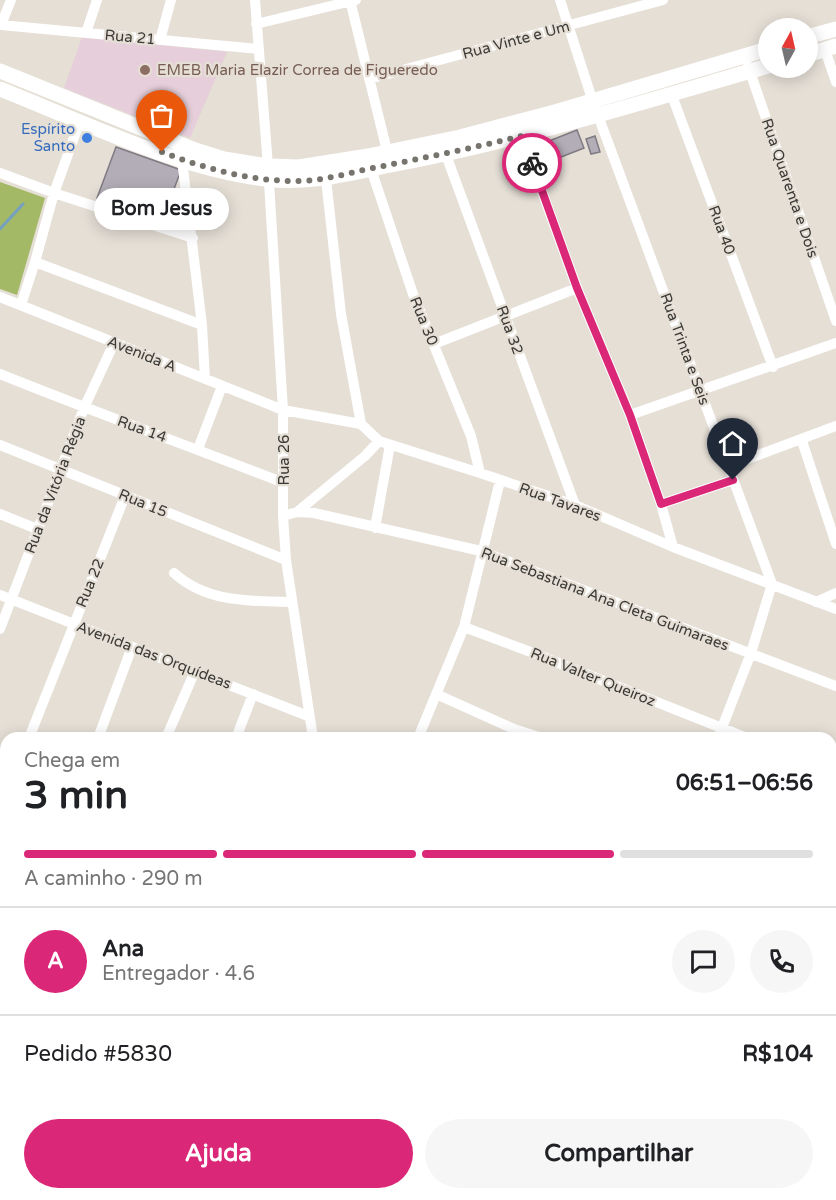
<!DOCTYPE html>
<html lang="pt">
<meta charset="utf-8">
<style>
body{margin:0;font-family:"Varela Round",sans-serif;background:#f6f6f6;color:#202124;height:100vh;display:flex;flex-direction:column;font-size:22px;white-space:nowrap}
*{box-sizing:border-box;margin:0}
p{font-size:20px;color:#757577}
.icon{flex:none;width:33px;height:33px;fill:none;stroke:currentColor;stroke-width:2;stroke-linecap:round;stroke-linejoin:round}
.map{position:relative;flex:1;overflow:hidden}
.sheet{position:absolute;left:0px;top:732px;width:837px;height:468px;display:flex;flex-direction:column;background:#fff;border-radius:18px 18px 0 0;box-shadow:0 3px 15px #0003}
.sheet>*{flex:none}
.needle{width:39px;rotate:8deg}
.buttons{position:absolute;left:758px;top:18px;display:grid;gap:12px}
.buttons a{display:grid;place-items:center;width:60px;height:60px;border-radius:50%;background:#fff;box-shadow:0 3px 15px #0003;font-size:30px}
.pin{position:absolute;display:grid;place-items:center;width:51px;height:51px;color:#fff;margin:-62px -26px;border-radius:50% 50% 50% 0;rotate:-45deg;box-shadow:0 0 6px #0007}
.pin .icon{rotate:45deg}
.courier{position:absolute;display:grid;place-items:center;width:60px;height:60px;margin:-30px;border:4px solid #db2777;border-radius:50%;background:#fff;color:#222;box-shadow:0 2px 8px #0007}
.bubble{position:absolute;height:42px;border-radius:21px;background:#fff;box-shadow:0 3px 15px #0003;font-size:20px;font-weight:700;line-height:42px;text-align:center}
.head em{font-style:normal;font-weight:700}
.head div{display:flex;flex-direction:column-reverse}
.head{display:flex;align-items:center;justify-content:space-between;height:102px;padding:0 24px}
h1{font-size:39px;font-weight:700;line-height:45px}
.bar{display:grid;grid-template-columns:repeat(4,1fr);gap:9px 6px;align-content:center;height:72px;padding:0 24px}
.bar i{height:8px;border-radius:4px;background:#e0e0e0}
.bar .on{background:#db2777}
.bar p{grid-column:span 4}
.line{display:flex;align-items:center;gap:15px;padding:0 24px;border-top:2px solid #e0e0e0}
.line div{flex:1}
.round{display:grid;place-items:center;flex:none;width:63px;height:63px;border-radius:32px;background:#f6f6f6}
.primary-button{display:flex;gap:12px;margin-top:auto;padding:12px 24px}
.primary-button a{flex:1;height:69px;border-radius:36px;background:#db2777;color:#fff;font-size:24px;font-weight:700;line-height:69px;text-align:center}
.primary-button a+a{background:#f6f6f6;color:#202124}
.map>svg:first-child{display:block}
.education{fill:#e6cfda}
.green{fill:#a4b966}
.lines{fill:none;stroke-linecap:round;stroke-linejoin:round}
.stream{stroke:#75a0c1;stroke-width:3}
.building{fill:#b2adb6;stroke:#7f7a83;stroke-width:1.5}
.street{stroke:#fff;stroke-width:10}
.secondary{stroke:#fff;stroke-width:15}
.done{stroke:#77746e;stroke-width:6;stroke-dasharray:0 10.8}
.route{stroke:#db2777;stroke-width:8}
.education-dot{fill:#8d6e63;stroke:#e5dfd6;stroke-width:2}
.shop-dot{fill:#3f7fe0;stroke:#e5dfd6;stroke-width:2}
.labels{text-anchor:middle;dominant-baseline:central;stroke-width:4.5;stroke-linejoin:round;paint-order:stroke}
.street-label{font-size:15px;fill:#3c3a36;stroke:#e5dfd6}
.education-label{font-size:15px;fill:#785e54;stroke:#e5dfd6;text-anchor:start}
.shop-label{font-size:15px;fill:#366cbe;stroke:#e5dfd6;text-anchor:end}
</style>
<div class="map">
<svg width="836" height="1200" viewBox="0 0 836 1200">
<rect width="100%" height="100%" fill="#e5dfd6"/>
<path class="education" d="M 82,37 L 227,52 L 190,138 L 64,88 Z"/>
<path class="green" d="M 0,182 L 45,198 L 17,295 L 0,289 Z
M 0,798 L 6,800 L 6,909 L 0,910 Z"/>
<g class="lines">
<path class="stream" d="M 0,229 L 23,204
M 831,896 L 836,893
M 0,900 L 6,899
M 831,1137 L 836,1141"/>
</g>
<path class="building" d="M 577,130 L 584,148 L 556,159 L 549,141 Z
M 595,136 L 600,152 L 591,154 L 586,139 Z
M 548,140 L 554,158 L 539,163 L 533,145 Z
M 116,147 L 181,170 L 162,222 L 97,198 Z"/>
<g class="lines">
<path class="street" d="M 11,0 L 1,25 L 258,49
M 255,0 L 268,166 L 283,410 L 283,516 L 286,560 L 313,738
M 350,0 L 387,151
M 560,0 L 593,102 L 772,584 L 751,653 L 718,738
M 256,24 L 356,0
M 86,33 L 97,0
M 160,40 L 171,0
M 825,50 L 836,82
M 748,66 L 836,321
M 369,79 L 663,0
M 671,93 L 773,367
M 522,136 L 577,288 L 630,415 L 661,504 L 673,547
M 446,155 L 575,505
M 182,160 L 202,325 L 205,379
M 371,169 L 413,294 L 471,436 L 480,473
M 0,173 L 54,193 L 193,238
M 326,179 L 341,314 L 361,424
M 35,262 L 202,325
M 0,297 L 283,410 L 361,424 L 379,441 L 480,473 L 575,505 L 673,547 L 836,609
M 21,305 L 35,262 L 54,193 L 80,121
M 434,344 L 577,288
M 0,374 C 94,412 189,446 284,483
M 630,415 L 836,343
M 802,441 L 836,544
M 0,445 L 286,560
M 198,449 L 222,386
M 729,466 L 836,426
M 661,504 L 733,480
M 297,512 L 365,456 L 379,441
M 0,514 L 37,529
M 283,516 L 297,512 L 314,513 L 481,551 L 836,686
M 375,528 L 390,445
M 174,573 C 207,603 251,601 292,602
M 0,595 L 308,716
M 816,602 L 836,593
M 464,627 L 536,654 L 747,738
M 0,629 L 84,408 L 114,343
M 436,694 L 514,729 L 542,738
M 29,738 L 125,496
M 98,738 L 132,647
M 166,738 L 195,671
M 236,738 L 253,694
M 418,738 L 464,627 L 500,481
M 831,771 L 836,773
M 0,782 L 6,784
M 831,841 L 836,843
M 831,917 L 836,919
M 831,1010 L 836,1013
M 0,1155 L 6,1145
M 831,1184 L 836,1187
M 381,1194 L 382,1200
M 83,1200 L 87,1194
M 196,1200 L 200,1194
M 505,1200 L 508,1194
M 597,1200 L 600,1194
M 681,1200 L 683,1194
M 780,1200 L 784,1194"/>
<path class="secondary" d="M 807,37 L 836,29
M 807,55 L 836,46
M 0,71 L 195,150 L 224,159 L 268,166 L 299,167 L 368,156 L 460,137 L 555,112 L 768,49
M 0,89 C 86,123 173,167 265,179 C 309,185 349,173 391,165 C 518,141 643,102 768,66"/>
</g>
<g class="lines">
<path class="done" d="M 162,152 C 206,169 253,182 301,181 C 326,180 349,173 373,168 C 423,158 473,148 522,136 L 532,163"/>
<path class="route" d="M 532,163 L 577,288 L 630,415 L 661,504 L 733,480"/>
</g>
<circle class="education-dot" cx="145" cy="70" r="6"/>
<circle class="shop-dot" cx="87" cy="138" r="6"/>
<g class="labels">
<g class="street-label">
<text transform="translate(130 37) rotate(5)">Rua 21</text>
<text transform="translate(516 40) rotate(-15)">Rua Vinte e Um</text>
<text transform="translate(790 188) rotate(71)">Rua Quarenta e Dois</text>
<text transform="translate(722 230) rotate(70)">Rua 40</text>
<text transform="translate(424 321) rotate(68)">Rua 30</text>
<text transform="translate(510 330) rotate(70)">Rua 32</text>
<text transform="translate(685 349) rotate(70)">Rua Trinta e Seis</text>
<text transform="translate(142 354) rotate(22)">Avenida A</text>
<text transform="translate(142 429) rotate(20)">Rua 14</text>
<text transform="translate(284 460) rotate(-90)">Rua 26</text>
<text transform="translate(55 485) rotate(-69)">Rua da Vitória Régia</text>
<text transform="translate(560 502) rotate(20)">Rua Tavares</text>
<text transform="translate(143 503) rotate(22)">Rua 15</text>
<text transform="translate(90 583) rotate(-68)">Rua 22</text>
<text transform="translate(605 599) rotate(21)">Rua Sebastiana Ana Cleta Guimaraes</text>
<text transform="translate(154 655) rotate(21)">Avenida das Orquídeas</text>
<text transform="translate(593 677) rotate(22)">Rua Valter Queiroz</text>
</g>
<g class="education-label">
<text x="157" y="70">EMEB Maria Elazir Correa de Figueredo</text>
</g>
<g class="shop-label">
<text x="75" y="129">Espírito<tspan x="75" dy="17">Santo</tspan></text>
</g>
</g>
</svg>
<div class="buttons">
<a><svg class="needle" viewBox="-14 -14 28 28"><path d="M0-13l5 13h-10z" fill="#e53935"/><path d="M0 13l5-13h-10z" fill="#757577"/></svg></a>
</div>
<div class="pin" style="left:162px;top:152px;background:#ea580c"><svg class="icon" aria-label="bag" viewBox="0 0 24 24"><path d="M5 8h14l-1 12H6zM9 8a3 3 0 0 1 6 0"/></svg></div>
<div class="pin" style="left:733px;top:480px;background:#1f2937"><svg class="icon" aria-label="home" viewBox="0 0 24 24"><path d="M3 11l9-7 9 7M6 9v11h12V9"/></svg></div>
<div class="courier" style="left:532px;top:163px"><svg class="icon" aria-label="bike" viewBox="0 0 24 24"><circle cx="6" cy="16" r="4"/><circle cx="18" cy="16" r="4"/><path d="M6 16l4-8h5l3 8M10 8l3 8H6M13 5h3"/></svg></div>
<div class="bubble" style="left:94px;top:188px;width:135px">Bom Jesus</div>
<section class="sheet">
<div class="head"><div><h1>3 min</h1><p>Chega em</p></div><em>06:51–06:56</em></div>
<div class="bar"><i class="on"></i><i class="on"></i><i class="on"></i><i></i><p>A caminho · 290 m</p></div>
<div class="line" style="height:108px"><b class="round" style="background:#db2777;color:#fff">A</b><div><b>Ana</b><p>Entregador · 4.6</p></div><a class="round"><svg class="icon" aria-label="chat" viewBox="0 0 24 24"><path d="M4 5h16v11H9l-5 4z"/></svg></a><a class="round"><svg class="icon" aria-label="phone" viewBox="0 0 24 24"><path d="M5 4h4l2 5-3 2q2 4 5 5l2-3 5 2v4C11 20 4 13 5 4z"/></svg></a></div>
<div class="line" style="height:78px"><div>Pedido #5830</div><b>R$104</b></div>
<div class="primary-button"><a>Ajuda</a><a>Compartilhar</a></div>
</section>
</div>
